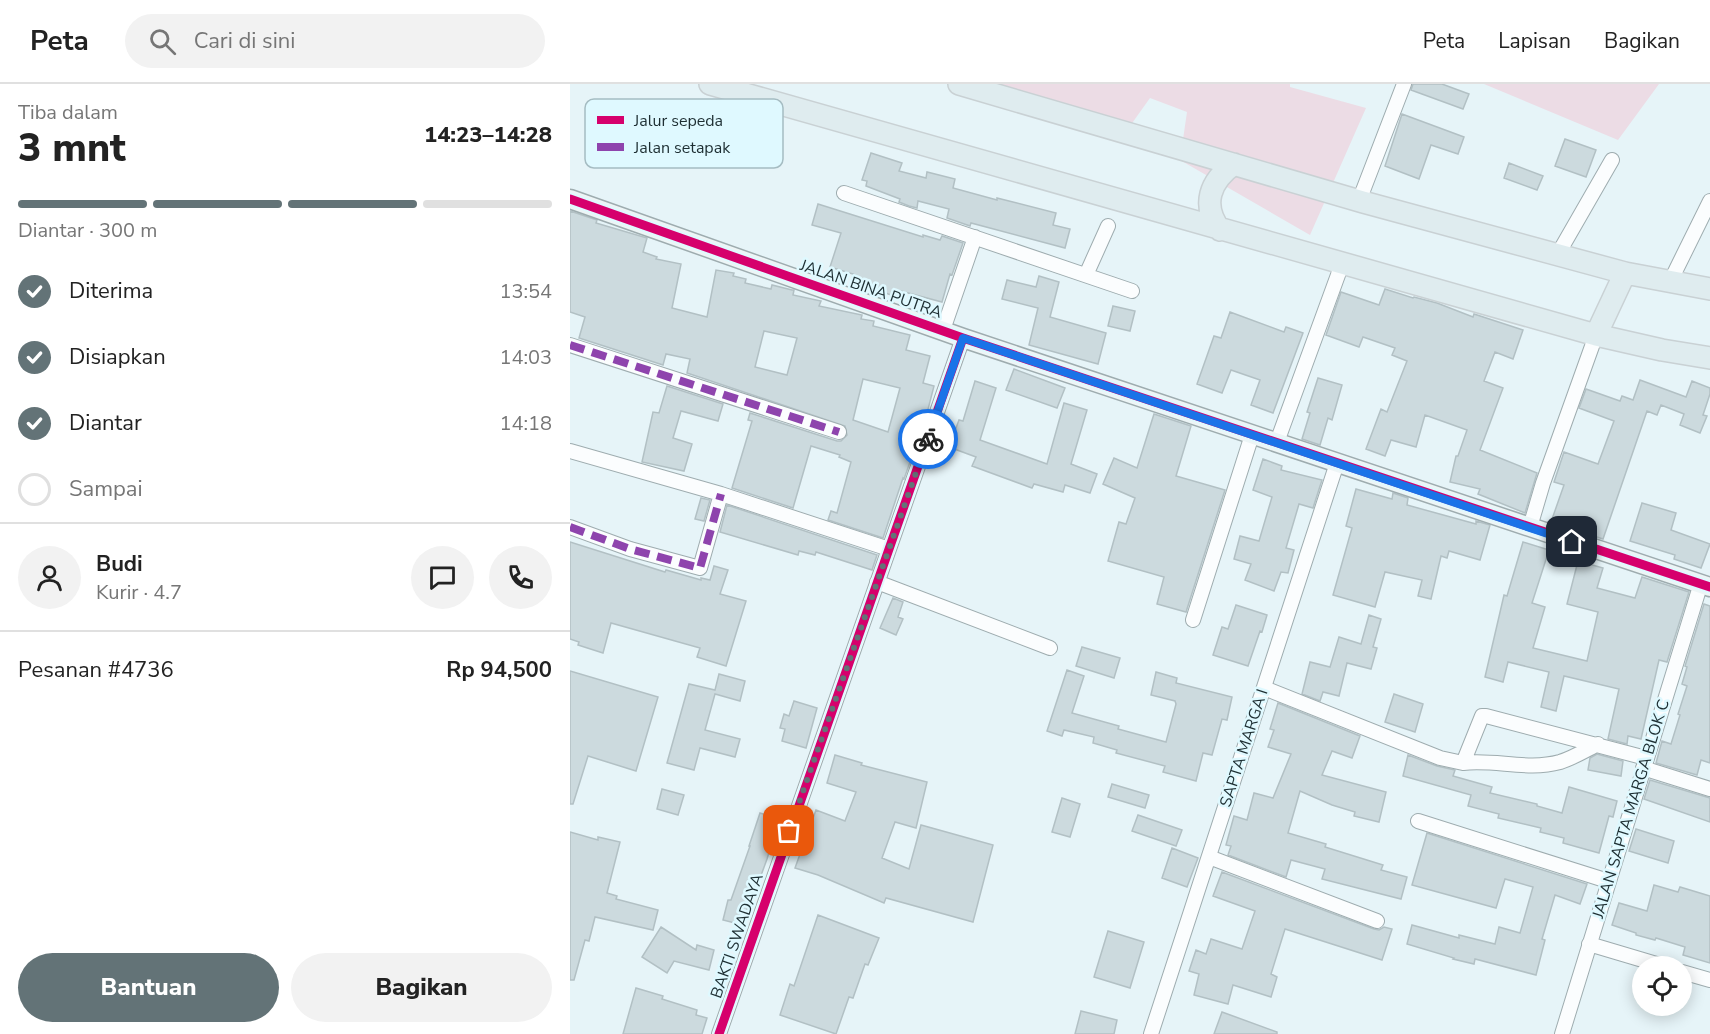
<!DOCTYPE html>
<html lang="id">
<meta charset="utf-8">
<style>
body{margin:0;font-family:"Nunito Sans",sans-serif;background:#f2f2f2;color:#222;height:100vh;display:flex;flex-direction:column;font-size:22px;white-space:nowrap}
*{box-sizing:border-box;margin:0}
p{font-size:20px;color:#767676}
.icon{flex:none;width:33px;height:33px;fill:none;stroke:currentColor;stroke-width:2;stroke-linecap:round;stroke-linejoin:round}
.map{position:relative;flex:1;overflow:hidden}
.panel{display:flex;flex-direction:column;background:#fff;width:570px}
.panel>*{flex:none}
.tools{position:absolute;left:1062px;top:872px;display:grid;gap:12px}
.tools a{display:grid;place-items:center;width:60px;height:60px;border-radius:50%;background:#fff;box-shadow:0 3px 15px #0003;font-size:30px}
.pin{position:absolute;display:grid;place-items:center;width:51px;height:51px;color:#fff;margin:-26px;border-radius:12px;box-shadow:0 3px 9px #0006}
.courier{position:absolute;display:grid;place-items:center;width:60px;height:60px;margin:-30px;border:4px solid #1a73e8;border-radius:50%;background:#fff;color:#222;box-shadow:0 2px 8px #0007}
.overview em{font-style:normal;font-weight:800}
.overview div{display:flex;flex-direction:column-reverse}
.overview{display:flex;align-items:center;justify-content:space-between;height:102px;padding:0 18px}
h1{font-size:39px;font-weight:800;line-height:45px}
.bar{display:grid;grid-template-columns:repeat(4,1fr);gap:9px 6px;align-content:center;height:72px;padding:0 18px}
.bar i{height:8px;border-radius:4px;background:#e0e0e0}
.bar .active{background:#637377}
.bar p{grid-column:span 4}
.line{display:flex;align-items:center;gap:15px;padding:0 18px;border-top:2px solid #e0e0e0}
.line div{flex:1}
.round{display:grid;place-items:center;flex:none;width:63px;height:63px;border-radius:32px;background:#f2f2f2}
ol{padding:0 18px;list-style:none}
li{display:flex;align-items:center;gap:18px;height:66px}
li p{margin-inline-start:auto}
li .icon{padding:6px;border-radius:50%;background:#637377;color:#fff;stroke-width:4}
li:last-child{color:#767676}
li i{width:33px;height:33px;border:3px solid #e0e0e0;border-radius:50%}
.cta{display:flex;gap:12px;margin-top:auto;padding:12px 18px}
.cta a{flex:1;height:69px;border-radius:36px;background:#637377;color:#fff;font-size:24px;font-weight:800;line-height:69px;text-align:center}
.cta a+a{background:#f2f2f2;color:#222}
header{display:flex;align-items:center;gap:36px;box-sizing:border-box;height:84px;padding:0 30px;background:#fff;border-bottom:2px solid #e0e0e0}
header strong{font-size:28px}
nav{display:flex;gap:33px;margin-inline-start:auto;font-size:21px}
.search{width:420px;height:54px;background:#f2f2f2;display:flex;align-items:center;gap:15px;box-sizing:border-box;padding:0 21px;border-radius:33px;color:#767676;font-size:22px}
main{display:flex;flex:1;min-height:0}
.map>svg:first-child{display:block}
.green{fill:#ecdce5}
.building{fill:#ccdade;stroke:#b2c0c4;stroke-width:1.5;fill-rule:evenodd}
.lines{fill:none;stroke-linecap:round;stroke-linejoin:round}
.street-casing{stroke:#9eacaf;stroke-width:16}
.secondary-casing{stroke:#9eacaf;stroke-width:21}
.primary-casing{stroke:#c9d1d4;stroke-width:24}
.street{stroke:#fbfdfe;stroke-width:14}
.secondary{stroke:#edf5f6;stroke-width:18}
.primary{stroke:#dfecef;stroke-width:21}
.quiet{stroke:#8e44ad;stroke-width:8;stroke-dasharray:15 8;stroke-linecap:butt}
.cycleway-casing{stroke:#dff9ff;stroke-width:13}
.cycleway{stroke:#d6006c;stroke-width:9}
.done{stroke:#637377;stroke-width:6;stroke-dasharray:0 10.8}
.route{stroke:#1a73e8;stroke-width:8}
.labels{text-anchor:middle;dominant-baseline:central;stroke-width:5;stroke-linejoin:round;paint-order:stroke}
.street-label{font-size:16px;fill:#1d2e32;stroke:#dff9ff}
.key{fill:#dff9ff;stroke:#a5bcc2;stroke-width:1.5}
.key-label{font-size:16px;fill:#1d2e32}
</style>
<header>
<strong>Peta</strong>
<div class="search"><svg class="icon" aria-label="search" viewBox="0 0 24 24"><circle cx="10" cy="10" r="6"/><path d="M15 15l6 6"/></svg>Cari di sini</div>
<nav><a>Peta</a><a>Lapisan</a><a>Bagikan</a></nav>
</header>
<main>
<section class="panel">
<div class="overview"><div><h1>3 mnt</h1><p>Tiba dalam</p></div><em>14:23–14:28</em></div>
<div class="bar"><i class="active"></i><i class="active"></i><i class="active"></i><i></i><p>Diantar · 300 m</p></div>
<ol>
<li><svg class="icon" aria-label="check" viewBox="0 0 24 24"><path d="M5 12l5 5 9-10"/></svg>Diterima<p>13:54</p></li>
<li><svg class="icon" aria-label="check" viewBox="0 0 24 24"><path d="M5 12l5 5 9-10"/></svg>Disiapkan<p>14:03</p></li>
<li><svg class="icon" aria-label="check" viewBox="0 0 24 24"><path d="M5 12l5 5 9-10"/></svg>Diantar<p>14:18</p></li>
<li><i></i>Sampai</li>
</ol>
<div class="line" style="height:108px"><a class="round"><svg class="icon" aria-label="person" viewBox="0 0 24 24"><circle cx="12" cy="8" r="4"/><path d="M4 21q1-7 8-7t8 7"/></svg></a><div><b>Budi</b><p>Kurir · 4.7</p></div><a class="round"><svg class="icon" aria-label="chat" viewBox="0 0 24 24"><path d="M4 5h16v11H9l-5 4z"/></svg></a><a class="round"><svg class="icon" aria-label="phone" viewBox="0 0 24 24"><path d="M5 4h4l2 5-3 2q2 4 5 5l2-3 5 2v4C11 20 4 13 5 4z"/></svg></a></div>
<div class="line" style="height:78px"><div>Pesanan #4736</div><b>Rp 94,500</b></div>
<div class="cta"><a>Bantuan</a><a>Bagikan</a></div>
</section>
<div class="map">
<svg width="1140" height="950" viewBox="0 0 1140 950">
<rect width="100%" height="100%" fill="#e6f4f8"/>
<path class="green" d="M 388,0 L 720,0 L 720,3 L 796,24 L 740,151 L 610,76 L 617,28 L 580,14 L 550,56 Z
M 914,0 L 1089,0 L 1048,56 Z"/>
<path class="building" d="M 843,0 L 872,0 L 899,10 L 893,25 L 841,6 Z
M 832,30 L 894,53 L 888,70 L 861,61 L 849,95 L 815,82 Z
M 995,55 L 1026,66 L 1016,93 L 985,82 Z
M 301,69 L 332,79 L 329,87 L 356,94 L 357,88 L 385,95 L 383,104 L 427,116 L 427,114 L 486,129 L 483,141 L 500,145 L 495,164 L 401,139 L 400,142 L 377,134 L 379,125 L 348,117 L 347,124 L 339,122 L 329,118 L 330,115 L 296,102 L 297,97 L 292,96 Z
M 939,79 L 973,92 L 967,106 L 934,94 Z
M 248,120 L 353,153 L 353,151 L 370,156 L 372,152 L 393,159 L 382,191 L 380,190 L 372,218 L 323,205 L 321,211 L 304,205 L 305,202 L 282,195 L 283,190 L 260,183 L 271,149 L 242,141 Z
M 0,127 L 27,136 L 26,139 L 77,154 L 73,168 L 87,173 L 86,175 L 111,180 L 102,224 L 137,233 L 146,186 L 164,189 L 163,192 L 176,195 L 175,199 L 201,205 L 202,201 L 222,206 L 224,206 L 223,211 L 251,217 L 249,222 L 292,231 L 291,235 L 304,237 L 303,242 L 340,251 L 336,266 L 360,272 L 353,299 L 364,302 L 356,333 L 334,395 L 333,394 L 313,454 L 258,436 L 261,427 L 267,429 L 281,378 L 269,373 L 270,371 L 241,362 L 223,424 L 162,404 L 182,337 L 178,336 L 180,329 L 267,357 L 271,357 L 277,351 L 275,342 L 117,289 L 120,275 L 96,270 L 93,281 L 9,254 L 15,233 L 0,228 ZM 194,247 L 227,254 L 217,291 L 185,283 ZM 293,295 L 330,304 L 318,348 L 283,336 Z
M 469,192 L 489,198 L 480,233 L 536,249 L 528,280 L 459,261 L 468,224 L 432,215 L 437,196 L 466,203 Z
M 815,205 L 843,214 L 844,213 L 867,219 L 903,233 L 904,230 L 953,246 L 943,275 L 925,268 L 914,297 L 933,304 L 910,366 L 967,389 L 955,429 L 908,410 L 910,405 L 880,398 L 886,372 L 888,372 L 897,346 L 855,331 L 846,363 L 821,356 L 815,372 L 796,365 L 811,325 L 817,328 L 837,277 L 822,271 L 825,264 L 793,253 L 789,263 L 756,251 L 771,208 L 809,221 Z
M 543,222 L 565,227 L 560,247 L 538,242 Z
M 660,228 L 714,248 L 716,243 L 733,249 L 703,329 L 681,321 L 690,296 L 661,286 L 652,309 L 627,300 L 644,252 L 651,254 Z
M 444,285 L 495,304 L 487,324 L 436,306 Z
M 748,294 L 772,301 L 762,336 L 758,334 L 750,361 L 732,355 L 740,329 L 737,328 Z
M 1070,296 L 1116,313 L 1122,297 L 1140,304 L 1140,310 L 1133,331 L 1137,332 L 1130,349 L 1110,341 L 1114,330 L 1091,321 L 1087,331 L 1077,327 L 1033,455 L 981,438 L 994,401 L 984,398 L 994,368 L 1028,380 L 1044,337 L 1009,324 L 1016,305 L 1050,317 L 1052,312 L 1063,316 Z
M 405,297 L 426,304 L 410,356 L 477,380 L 494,319 L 517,326 L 501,380 L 527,390 L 520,409 L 495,401 L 493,408 L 464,400 L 462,404 L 402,382 L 406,373 L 379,363 L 389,336 L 393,337 Z
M 97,302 L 153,320 L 148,337 L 111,327 L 103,354 L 122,360 L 114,387 L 72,378 L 83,328 L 89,329 Z
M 584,330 L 621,342 L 606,392 L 655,406 L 616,528 L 587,520 L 594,493 L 538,477 L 549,438 L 556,440 L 565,414 L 533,400 L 544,374 L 567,384 Z
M 693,375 L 712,382 L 711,386 L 752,396 L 743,424 L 729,420 L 716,464 L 724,466 L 718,489 L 711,488 L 704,507 L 675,496 L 681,480 L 664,475 L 670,452 L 689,457 L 702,413 L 683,406 Z
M 786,405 L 822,415 L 823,409 L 838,414 L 837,421 L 906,440 L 906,437 L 920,441 L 910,476 L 879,467 L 877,474 L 871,472 L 861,515 L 848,512 L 852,496 L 815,488 L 805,523 L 763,511 L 782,444 L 776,442 Z
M 131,414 L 140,416 L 134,437 L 125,435 Z
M 1072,419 L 1106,429 L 1101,446 L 1140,460 L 1131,484 L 1104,475 L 1105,471 L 1060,457 Z
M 157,421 L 307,471 L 302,486 L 246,468 L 245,471 L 229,467 L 228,471 L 150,448 Z
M 0,458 L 95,488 L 96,486 L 131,496 L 131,494 L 140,496 L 144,482 L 158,486 L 150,510 L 176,517 L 156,582 L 127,573 L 130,564 L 41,539 L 33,569 L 8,561 L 9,558 L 0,555 Z
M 953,458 L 979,466 L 962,519 L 975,523 L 963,564 L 1017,577 L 1028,528 L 997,520 L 1008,477 L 1033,484 L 1027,504 L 1065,514 L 1072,493 L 1119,508 L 1097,578 L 1089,576 L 1071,655 L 1058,652 L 1057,660 L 1038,655 L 1049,605 L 994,592 L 986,627 L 971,623 L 979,588 L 938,578 L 933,598 L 915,593 L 934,511 L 937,512 Z
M 323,514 L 333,518 L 328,533 L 333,535 L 326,551 L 310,544 Z
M 1134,520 L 1140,522 L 1140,679 L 1131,676 L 1127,691 L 1086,679 L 1092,657 L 1101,660 L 1110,631 L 1108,630 L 1117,602 L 1112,600 L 1117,583 L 1115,582 Z
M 666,521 L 697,531 L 692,548 L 690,547 L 678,582 L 643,571 L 652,543 L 658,545 Z
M 799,531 L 811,535 L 803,563 L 807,564 L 801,585 L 777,579 L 769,612 L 753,608 L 750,617 L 732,610 L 740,578 L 760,583 L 769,553 L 791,560 Z
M 512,563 L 550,574 L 544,594 L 506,582 Z
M 497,586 L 514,592 L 502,629 L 549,642 L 548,645 L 596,658 L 606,620 L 605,617 L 581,611 L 586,588 L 607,594 L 606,599 L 662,613 L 657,636 L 652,635 L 642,671 L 633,669 L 626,697 L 593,688 L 595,682 L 546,669 L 547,666 L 523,659 L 524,653 L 494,646 L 492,652 L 477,647 Z
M 0,587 L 88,613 L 66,687 L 18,672 L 3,720 L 0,720 Z
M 149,590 L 175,597 L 170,617 L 145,610 L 135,646 L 170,655 L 165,673 L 130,664 L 124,686 L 97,679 L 119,600 L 145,606 Z
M 824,610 L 853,620 L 845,648 L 815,638 Z
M 224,617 L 247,624 L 236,664 L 212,657 L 215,645 L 210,644 L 214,630 L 219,632 Z
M 708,619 L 790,652 L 782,674 L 762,667 L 752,691 L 816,708 L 809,738 L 784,732 L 785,728 L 762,721 L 730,707 L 718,749 L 756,760 L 755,763 L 813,781 L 811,786 L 837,793 L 831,815 L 752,795 L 755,785 L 721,776 L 716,793 L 658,771 L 661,762 L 656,761 L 664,732 L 677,736 L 684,709 L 703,714 L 721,670 L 698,663 L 704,646 L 700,645 Z
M 1027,670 L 1053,677 L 1051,692 L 1018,686 L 1020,674 Z
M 265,671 L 292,679 L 291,681 L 357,698 L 346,744 L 325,738 L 312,774 L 339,785 L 351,741 L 423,761 L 403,838 L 316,814 L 314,819 L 248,791 L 225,784 L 246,726 L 275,737 L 286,708 L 257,699 Z
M 838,671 L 867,682 L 885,686 L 883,692 L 922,703 L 920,709 L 967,720 L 967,722 L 992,729 L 999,703 L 1047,717 L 1043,733 L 1039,732 L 1029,769 L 993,759 L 994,754 L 970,748 L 971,744 L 928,734 L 929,730 L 898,722 L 901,711 L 833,692 Z
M 1080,696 L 1140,714 L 1140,738 L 1074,715 Z
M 542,700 L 579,711 L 575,724 L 538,713 Z
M 92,705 L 114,711 L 108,731 L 87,725 Z
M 492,714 L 510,720 L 500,753 L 482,748 Z
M 190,729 L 209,735 L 197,775 L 181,819 L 179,818 L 173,841 L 153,836 L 158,816 L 161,816 L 180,762 L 179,762 Z
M 568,731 L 612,746 L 606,762 L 562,747 Z
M 1066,745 L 1104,757 L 1098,779 L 1059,767 Z
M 0,748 L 28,756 L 28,753 L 50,758 L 37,809 L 47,812 L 46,815 L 88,826 L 83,846 L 25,833 L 19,857 L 15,856 L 4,896 L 0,896 Z
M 857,749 L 1017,800 L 1010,820 L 985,811 L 972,855 L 975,856 L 966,891 L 905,875 L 904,880 L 883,875 L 884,874 L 837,860 L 842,841 L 889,854 L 889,851 L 925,860 L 929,843 L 950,849 L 963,803 L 935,795 L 926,824 L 842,801 Z
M 602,764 L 628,774 L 617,803 L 592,794 Z
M 652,788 L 804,845 L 809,846 L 814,843 L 822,845 L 812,876 L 715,845 L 701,890 L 707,893 L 701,913 L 663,901 L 658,920 L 624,911 L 629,890 L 619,887 L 626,866 L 636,870 L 641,855 L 672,865 L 685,827 L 643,812 Z
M 1084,801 L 1108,808 L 1110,803 L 1140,812 L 1140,879 L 1113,871 L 1115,863 L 1086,854 L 1085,856 L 1066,851 L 1066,849 L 1042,841 L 1049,819 L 1077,827 Z
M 248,831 L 309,854 L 298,881 L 295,880 L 283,914 L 279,913 L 266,950 L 210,931 L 220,900 L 224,902 Z
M 91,843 L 126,866 L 127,861 L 144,866 L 139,886 L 104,877 L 97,889 L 72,873 Z
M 538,847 L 574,858 L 560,904 L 524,893 Z
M 66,904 L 93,912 L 92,915 L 127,926 L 126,931 L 137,934 L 132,950 L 53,950 Z
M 511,927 L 547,936 L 544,950 L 505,950 Z
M 652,928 L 707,948 L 707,950 L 644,950 Z"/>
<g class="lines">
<defs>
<path id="street" d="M 274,109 L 562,207
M 789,117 L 834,0
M 988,170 L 1042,76
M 516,191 L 538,142
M 1100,198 L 1140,117
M 373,246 L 405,153
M 0,261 L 269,348
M 707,358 L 772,180
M 0,367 L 151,410 L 319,465
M 0,443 L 60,465 L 130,484 L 151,410
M 960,443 L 973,399 L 1026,251
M 307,498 L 480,564
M 623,536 L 682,351
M 694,604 L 870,674 L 893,679 L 912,632 L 916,632 L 1076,674
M 893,679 C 925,675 958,687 990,678 C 1003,674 1016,666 1028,660
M 1073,684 L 1140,705
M 848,737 L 1038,797
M 639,773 L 807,837
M 1019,860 L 1093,882
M 1112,888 L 1140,896
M 149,950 L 393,254
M 581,950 L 767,379
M 992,950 L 1131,499"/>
<path id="secondary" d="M 0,115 L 393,254 L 1140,503"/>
<path id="primary" d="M 140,0 L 1026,251 L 1092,266 L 1140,274
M 389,0 L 793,118 L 1055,189 L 1140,205
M 650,146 C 631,121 640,97 664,80
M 1026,251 L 1055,189"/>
</defs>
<use href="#street" class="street-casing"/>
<use href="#secondary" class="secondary-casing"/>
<use href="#primary" class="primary-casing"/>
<use href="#street" class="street"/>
<use href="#secondary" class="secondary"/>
<use href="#primary" class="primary"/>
<path class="quiet" d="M 0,261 L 269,348
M 0,443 L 60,465 L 130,484 L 151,410"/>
<defs>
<path id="cycleway" d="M 0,115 L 393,254 L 1140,503
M 149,950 L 393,254"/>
</defs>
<use href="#cycleway" class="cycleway-casing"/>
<use href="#cycleway" class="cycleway"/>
</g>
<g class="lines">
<path class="done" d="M 219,747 L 358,355"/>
<path class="route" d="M 358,355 L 393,254 L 1002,458"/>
</g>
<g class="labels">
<g class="street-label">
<text transform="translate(301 205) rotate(19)">JALAN BINA PUTRA</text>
<text transform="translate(674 664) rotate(-72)">SAPTA MARGA I</text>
<text transform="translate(1061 725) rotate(-73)">JALAN SAPTA MARGA BLOK C</text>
<text transform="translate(167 852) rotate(-71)">BAKTI SWADAYA</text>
</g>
</g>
<rect x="15" y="15" width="198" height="69" rx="9" class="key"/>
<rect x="27" y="32" width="27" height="8" fill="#d6006c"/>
<rect x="27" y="59" width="27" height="8" fill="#8e44ad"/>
<g class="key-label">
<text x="64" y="42">Jalur sepeda</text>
<text x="64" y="69">Jalan setapak</text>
</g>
</svg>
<div class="tools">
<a><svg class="icon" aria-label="locate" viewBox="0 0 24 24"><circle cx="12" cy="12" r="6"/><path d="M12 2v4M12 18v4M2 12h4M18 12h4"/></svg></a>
</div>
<div class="pin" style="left:219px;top:747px;background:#ea580c"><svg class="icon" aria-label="bag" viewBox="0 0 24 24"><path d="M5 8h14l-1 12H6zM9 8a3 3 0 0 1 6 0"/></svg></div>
<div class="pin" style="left:1002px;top:458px;background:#1f2937"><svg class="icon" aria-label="home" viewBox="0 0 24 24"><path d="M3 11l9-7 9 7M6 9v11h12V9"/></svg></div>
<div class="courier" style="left:358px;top:355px"><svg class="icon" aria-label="bike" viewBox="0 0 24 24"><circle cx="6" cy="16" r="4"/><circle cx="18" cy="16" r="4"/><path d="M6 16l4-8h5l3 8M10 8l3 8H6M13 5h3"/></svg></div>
</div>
</main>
